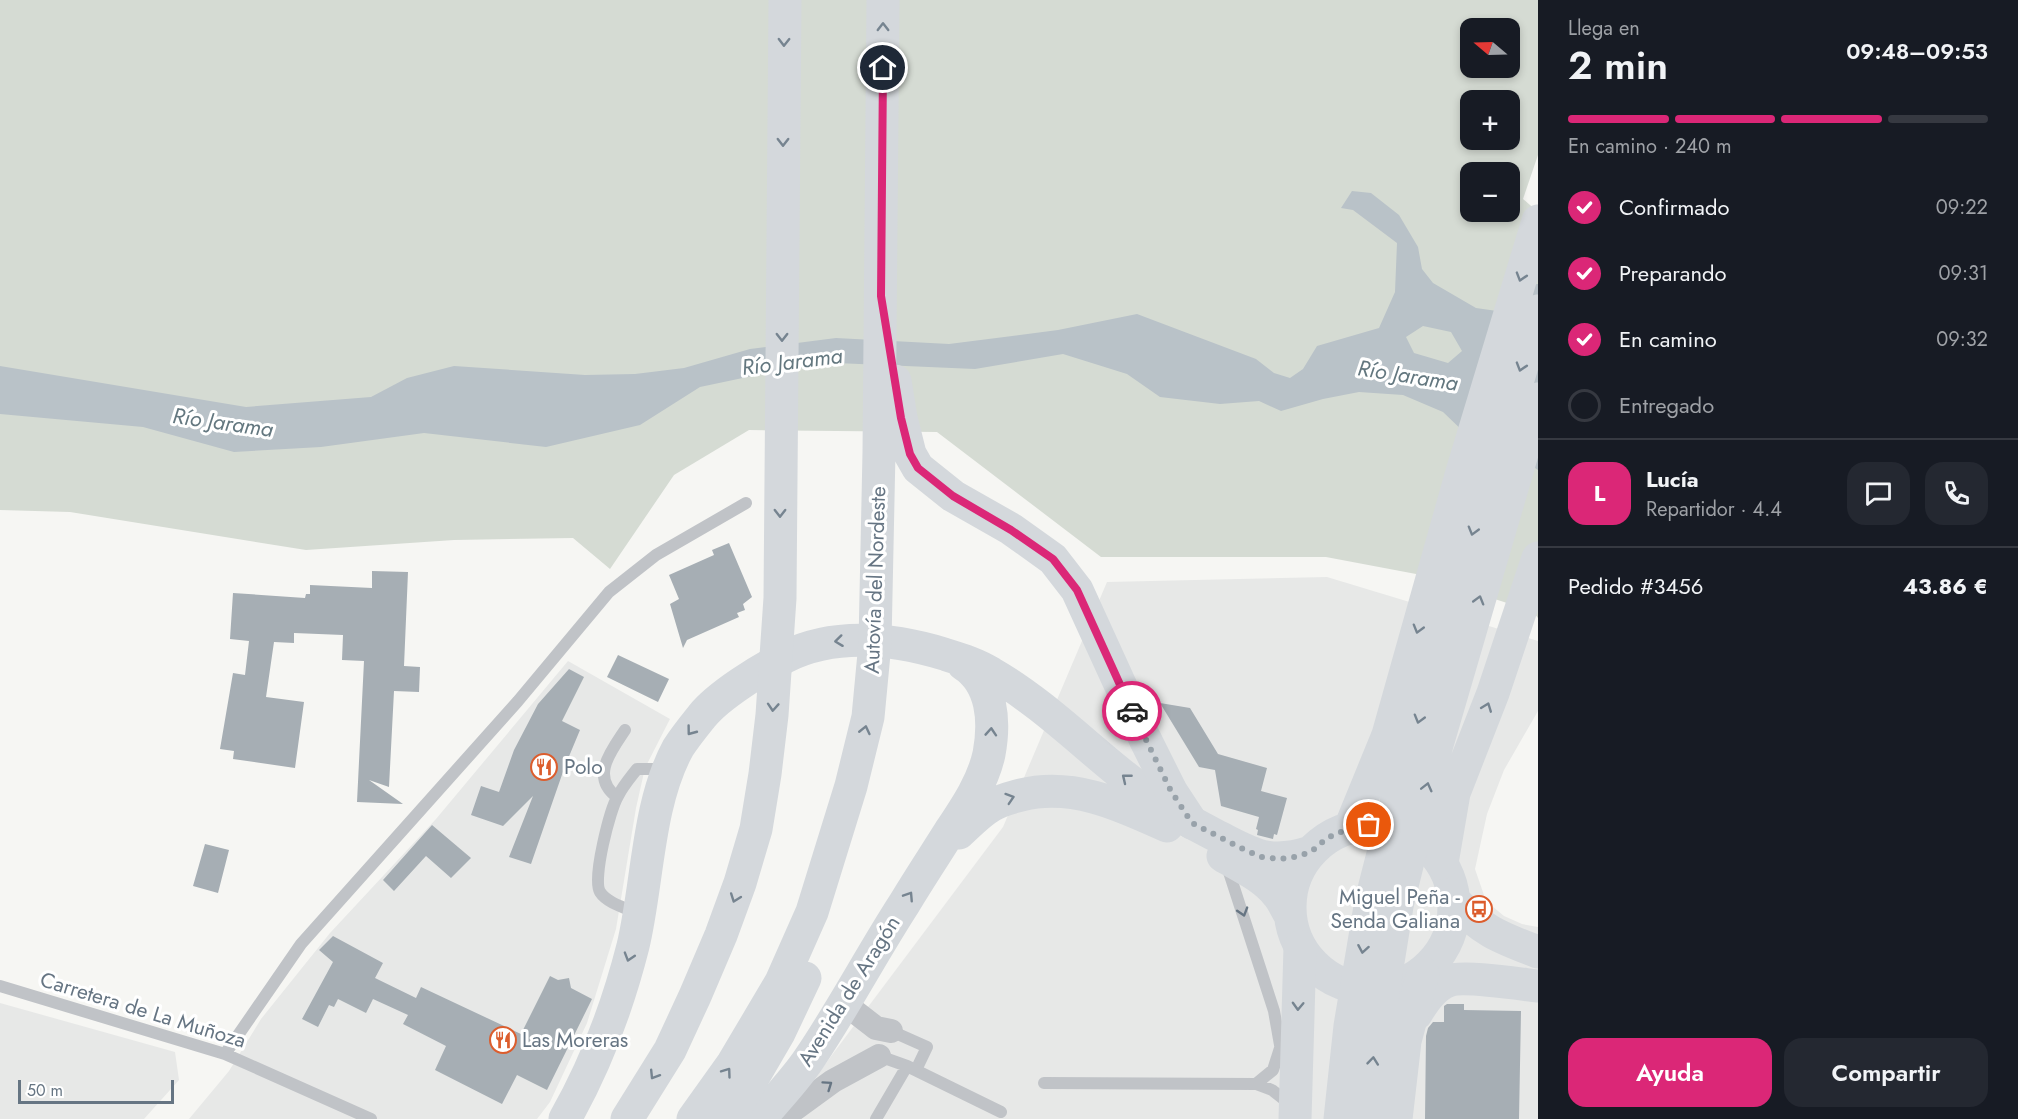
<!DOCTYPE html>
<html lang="es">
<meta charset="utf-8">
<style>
body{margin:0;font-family:Jost,sans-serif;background:#242831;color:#f1f3f6;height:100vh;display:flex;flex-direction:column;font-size:22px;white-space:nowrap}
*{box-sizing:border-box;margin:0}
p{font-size:20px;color:#9ea1a6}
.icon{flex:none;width:33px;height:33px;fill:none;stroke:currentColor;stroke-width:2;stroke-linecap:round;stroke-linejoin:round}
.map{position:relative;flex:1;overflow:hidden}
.sheet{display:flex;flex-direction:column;background:#171b24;width:480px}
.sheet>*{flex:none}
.needle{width:39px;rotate:289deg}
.tools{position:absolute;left:1460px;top:18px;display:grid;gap:12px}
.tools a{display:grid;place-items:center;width:60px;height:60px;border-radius:12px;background:#171b24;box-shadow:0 3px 9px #0003;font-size:30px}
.scale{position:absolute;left:18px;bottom:15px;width:156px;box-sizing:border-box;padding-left:6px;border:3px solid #667583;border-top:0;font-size:16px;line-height:21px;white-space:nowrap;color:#667583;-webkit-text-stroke:4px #fff;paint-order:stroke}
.pin{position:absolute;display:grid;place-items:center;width:51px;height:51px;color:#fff;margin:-26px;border:3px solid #fff;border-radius:50%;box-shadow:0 2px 6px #0007}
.courier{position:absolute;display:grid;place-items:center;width:60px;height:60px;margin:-30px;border:4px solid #db2777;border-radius:50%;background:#fff;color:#222;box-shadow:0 2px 8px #0007}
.overview em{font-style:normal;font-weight:600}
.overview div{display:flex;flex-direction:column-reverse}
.overview{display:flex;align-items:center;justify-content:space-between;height:102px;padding:0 30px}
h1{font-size:39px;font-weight:600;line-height:45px}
.bar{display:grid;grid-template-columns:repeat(4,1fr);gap:9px 6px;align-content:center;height:72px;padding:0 30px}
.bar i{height:8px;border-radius:4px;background:#363941}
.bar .on{background:#db2777}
.bar p{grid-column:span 4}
.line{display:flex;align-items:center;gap:15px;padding:0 30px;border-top:2px solid #363941}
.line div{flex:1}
.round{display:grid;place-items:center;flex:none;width:63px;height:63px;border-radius:18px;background:#242831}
ol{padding:0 30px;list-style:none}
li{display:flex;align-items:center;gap:18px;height:66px}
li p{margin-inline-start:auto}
li .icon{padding:6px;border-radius:50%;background:#db2777;color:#fff;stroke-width:4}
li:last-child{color:#9ea1a6}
li i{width:33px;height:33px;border:3px solid #363941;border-radius:50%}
.cta{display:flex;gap:12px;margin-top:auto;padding:12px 30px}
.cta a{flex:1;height:69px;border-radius:18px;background:#db2777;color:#fff;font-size:24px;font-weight:600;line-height:69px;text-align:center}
.cta a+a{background:#242831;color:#f1f3f6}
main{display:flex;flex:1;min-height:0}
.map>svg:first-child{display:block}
.built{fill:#e7e8e7}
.green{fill:#d5dbd3;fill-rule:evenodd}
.water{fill:#b9c2c8;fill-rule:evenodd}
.building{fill:#a6aeb4}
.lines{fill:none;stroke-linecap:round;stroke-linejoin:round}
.lane{stroke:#c0c3c7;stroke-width:12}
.street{stroke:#c0c3c7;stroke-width:24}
.secondary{stroke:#d4d8dc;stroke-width:33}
.highway{stroke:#d4d8dc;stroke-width:33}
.oneway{stroke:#768490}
.oneway2{stroke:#667583}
.done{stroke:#98a2aa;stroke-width:6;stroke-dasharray:0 10.8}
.route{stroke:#db2777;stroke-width:8}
.labels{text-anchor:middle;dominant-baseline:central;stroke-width:6;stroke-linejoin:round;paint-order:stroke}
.street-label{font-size:21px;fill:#667583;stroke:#fff}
.poi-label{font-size:21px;fill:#667583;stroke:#fff;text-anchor:start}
.water-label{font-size:22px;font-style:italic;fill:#63777f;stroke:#fff}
</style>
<main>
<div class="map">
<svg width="1538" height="1119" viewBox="0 0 1538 1119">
<rect width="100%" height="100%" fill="#f6f6f3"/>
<path class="built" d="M 1327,577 L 1538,641 L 1538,711 L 1504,770 L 1487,814 L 1475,869 L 1486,901 L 1504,916 L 1522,924 L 1538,927 L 1538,1119 L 784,1119 L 1003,827 L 1107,582 Z
M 568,661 L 670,719 L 645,768 L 636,808 L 616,929 L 587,1023 L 550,1102 L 537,1119 L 189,1119 L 229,1071 L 261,1019 L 330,933 L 436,819 Z
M 0,1003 L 175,1052 L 179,1080 L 144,1119 L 0,1119 Z"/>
<path class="green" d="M 0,0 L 1538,0 L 1538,155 L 1523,199 L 1538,212 L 1538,618 L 1534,613 L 1504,602 L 1416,574 L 1326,557 L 1101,557 L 937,432 L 749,430 L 674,475 L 610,569 L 573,538 L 454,540 L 306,550 L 70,512 L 0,510 ZM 1470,28 L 1509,28 L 1509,68 L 1470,68 ZM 1470,100 L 1509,100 L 1509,140 L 1470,140 ZM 1470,172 L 1509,172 L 1509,212 L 1470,212 Z"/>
<path class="water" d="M 1352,191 L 1371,193 L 1399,215 L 1418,247 L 1422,269 L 1433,283 L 1476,308 L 1497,311 L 1523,285 L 1538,284 L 1538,470 L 1490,437 L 1467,435 L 1443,412 L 1403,395 L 1359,392 L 1323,399 L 1281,411 L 1259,401 L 1220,404 L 1160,397 L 1127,374 L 1063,354 L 975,369 L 836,363 L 766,373 L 700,387 L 640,425 L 546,447 L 424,433 L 321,447 L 234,452 L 143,427 L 0,414 L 0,366 L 246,407 L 371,397 L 407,378 L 454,366 L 585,375 L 635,374 L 684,368 L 750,349 L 836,338 L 949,344 L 1058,330 L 1137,314 L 1256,359 L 1274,373 L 1290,378 L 1303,369 L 1317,346 L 1379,328 L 1395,292 L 1397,243 L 1353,210 L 1341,208 ZM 1423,326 L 1451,332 L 1462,351 L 1448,363 L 1414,353 L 1406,337 Z"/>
<path class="building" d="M 729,543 L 752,597 L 743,604 L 745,610 L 737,613 L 739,617 L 687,640 L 683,648 L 670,604 L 679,599 L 669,575 L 714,555 L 712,550 Z
M 372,571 L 408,572 L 404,666 L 420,667 L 419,692 L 394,691 L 389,787 L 369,780 L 403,804 L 357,802 L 364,661 L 342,660 L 343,635 L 294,633 L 294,643 L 274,642 L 266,697 L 304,702 L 295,768 L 233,759 L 234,751 L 220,749 L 233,673 L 245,675 L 249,641 L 230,639 L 233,593 L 305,598 L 306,594 L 310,594 L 310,585 L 372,588 Z
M 618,655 L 669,679 L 658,702 L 607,677 Z
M 569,669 L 584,677 L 562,721 L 580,730 L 565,766 L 531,864 L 509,857 L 533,796 L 503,826 L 471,815 L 481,786 L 499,792 L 514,750 L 538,704 Z
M 1160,703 L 1190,708 L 1218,754 L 1267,768 L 1261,791 L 1287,798 L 1277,835 L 1274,834 L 1273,839 L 1257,835 L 1258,830 L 1256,829 L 1259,817 L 1221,806 L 1215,770 L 1199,767 Z
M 432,825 L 471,858 L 451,878 L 426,856 L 394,891 L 383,880 Z
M 205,844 L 229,850 L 218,893 L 193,886 Z
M 333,936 L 383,963 L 375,978 L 416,998 L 421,987 L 521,1034 L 550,976 L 558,980 L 569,978 L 571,988 L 592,999 L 547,1090 L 517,1075 L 502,1104 L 435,1070 L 446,1046 L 403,1024 L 408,1015 L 373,999 L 366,1013 L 338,999 L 334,1007 L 329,1005 L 318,1027 L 302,1019 L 333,962 L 319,950 Z
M 1447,1004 L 1464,1004 L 1464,1010 L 1521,1011 L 1519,1119 L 1425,1119 L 1426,1036 L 1428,1028 L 1433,1022 L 1444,1022 L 1444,1006 Z"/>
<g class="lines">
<path class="lane" d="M 617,797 C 590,777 611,751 625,730
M 1227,866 L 1274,1011 L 1283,1062
M 637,913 C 626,908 607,903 600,892 C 592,879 610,809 618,796 C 623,786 630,778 637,769 L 654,769 L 665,774
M 0,986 L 225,1054 L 371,1119
M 891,1031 L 927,1047 L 916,1070
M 1280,1048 L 1273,1070 L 1256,1084 L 1272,1090 L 1290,1104
M 225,1054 L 301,944 L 518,701 L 609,592 L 656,555 L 746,503
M 879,1056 L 907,1066 L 1001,1112
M 1044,1083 L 1256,1084
M 876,1119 L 907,1066"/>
<path class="street" d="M 845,1004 L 876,1028 L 891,1031
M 781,1119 L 833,1081 L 879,1056"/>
<path class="secondary" d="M1290 907a82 82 0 1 1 164 0a82 82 0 1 1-164 0Z
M 959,833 C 969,824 979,813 991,806 C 1000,800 1010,798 1021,795 C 1073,782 1121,805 1167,826
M 1223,856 C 1242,867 1264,877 1278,895 C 1283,901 1286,909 1290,915
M 1454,900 C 1481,931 1501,938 1538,952
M 1416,1014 C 1424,1001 1433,987 1448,981 C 1462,975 1520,984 1538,986
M 565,1119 C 595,1066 618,1005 633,946 C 648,883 647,805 678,748 C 685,737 694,726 702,716 C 719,695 760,670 785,657 C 835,632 891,638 944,654 C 960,659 977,664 991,673 C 1040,701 1081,742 1125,777 C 1153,800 1183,819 1215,835 C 1253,854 1268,866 1311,852
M 760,1119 C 776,1099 795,1080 809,1059 C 843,1009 871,955 904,904 C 919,879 935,855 950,831 C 966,807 983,782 989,754 C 995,722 993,683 963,664"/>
<path class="highway" d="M 895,381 L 901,418 L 910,454 L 918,468 L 953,496 L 1011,529 L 1053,559 L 1077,590 L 1145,739 L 1171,791 L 1192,823
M 1350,828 L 1388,735 L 1462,472 L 1538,221
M 1442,863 L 1454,793 L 1493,693 L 1538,558
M 627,1119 L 670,1050 L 695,996 L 721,935 L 740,883 L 756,829 L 765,774 L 772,715 L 780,598 L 785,0
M 693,1119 L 733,1063 L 781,982 L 812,912 L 851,786 L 868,717 L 875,643 L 879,452 L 883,0
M 729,1119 L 779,1033 L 805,978
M 1295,1119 L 1300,947
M 1340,1119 L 1350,1026 L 1371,901 L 1411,744 L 1538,311
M 1367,1119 L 1377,1030 L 1397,906 L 1436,748 L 1538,399
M 1396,1119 L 1405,1041 L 1423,973"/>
</g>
<defs><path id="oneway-chevron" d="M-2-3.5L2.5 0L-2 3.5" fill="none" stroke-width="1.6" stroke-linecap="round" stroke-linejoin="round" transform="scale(1.5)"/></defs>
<g class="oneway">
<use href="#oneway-chevron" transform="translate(883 27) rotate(-90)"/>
<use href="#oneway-chevron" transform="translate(784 42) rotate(91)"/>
<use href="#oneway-chevron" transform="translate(783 142) rotate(90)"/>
<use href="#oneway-chevron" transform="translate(1521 277) rotate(107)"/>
<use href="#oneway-chevron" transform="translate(782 337) rotate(90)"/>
<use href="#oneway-chevron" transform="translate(1521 367) rotate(107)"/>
<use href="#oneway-chevron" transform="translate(780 513) rotate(90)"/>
<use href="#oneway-chevron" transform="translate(1473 531) rotate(106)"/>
<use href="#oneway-chevron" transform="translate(1479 600) rotate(-74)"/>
<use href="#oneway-chevron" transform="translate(1418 629) rotate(106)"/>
<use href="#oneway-chevron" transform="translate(839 641) rotate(173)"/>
<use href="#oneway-chevron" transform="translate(773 707) rotate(94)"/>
<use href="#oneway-chevron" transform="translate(1487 707) rotate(-69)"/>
<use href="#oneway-chevron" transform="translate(1419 719) rotate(106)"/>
<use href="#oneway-chevron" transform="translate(865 730) rotate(-77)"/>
<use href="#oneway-chevron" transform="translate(691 731) rotate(127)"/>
<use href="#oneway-chevron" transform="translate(991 732) rotate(-86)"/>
<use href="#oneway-chevron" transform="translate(1126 778) rotate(-141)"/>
<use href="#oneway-chevron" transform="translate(1427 787) rotate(-76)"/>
<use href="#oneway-chevron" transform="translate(1010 798) rotate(-18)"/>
<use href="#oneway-chevron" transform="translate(909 896) rotate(-57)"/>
<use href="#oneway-chevron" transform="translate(735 898) rotate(110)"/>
<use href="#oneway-chevron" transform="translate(1363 949) rotate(100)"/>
<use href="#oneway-chevron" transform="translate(629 957) rotate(107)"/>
<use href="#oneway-chevron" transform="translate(1298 1006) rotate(92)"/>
<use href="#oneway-chevron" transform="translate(1373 1061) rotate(-84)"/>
<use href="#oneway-chevron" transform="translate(727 1072) rotate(-54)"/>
<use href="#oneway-chevron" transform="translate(654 1075) rotate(122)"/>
</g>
<g class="oneway2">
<use href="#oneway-chevron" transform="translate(1243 912) rotate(73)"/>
<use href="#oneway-chevron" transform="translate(828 1085) rotate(-35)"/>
</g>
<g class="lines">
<path class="done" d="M 1132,711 L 1171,791 L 1192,823 L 1243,849 L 1261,857 L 1279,859 L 1294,857 L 1311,852 L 1327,838 L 1350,828 L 1369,825"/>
<path class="route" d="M 883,68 L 881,296 L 901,418 L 910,454 L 918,468 L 953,496 L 1011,530 L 1053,559 L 1077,590 L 1132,711"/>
</g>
<defs>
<symbol id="restaurant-ring" viewBox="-11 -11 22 22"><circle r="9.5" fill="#fff" stroke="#dc5d2d" stroke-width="1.5"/><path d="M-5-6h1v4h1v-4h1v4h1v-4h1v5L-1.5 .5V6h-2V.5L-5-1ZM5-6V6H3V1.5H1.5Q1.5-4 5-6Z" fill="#dc5d2d"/></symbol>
<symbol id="bus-ring" viewBox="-11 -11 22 22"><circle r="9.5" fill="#fff" stroke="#dc5d2d" stroke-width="1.5"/><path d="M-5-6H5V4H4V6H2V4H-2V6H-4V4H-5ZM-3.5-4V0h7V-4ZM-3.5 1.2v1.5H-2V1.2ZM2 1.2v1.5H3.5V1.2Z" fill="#dc5d2d"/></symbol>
</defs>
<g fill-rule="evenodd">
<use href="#restaurant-ring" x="529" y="752" width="30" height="30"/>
<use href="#bus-ring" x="1464" y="894" width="30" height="30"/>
<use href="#restaurant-ring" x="488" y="1025" width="30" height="30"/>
</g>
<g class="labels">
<g class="street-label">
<text transform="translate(875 580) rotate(-88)">Autovía del Nordeste</text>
<text transform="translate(849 991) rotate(-58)">Avenida de Aragón</text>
<text transform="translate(143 1010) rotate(17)">Carretera de La Muñoza</text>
</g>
<g class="poi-label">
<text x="564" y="767">Polo</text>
<text x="1460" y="897" text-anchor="end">Miguel Peña -<tspan x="1460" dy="24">Senda Galiana</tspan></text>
<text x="522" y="1040">Las Moreras</text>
</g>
<g class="water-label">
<text transform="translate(792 361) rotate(-7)">Río Jarama</text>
<text transform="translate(1408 375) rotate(9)">Río Jarama</text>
<text transform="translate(223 422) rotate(8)">Río Jarama</text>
</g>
</g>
</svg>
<div class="tools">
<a><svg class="needle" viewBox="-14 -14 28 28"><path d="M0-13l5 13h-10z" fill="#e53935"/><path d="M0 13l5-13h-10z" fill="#9ea1a6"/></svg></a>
<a>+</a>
<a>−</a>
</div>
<div class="scale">50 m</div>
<div class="pin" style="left:1369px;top:825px;background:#ea580c"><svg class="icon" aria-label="bag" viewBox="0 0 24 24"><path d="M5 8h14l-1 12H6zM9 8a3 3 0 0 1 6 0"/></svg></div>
<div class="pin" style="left:883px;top:68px;background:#1f2937"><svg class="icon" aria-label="home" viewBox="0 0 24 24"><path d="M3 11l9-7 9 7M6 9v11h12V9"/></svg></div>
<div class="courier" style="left:1132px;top:711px"><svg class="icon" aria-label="car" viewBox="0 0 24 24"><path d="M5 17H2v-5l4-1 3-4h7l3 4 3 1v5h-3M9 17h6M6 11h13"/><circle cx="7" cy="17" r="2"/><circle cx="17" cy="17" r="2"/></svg></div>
</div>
<section class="sheet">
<div class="overview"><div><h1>2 min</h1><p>Llega en</p></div><em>09:48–09:53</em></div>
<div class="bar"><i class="on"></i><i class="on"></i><i class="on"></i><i></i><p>En camino · 240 m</p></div>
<ol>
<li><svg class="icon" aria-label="check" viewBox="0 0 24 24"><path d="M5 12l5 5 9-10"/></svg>Confirmado<p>09:22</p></li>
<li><svg class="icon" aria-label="check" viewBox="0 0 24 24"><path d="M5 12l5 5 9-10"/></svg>Preparando<p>09:31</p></li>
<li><svg class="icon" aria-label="check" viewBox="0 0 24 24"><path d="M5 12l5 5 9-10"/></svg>En camino<p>09:32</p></li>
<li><i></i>Entregado</li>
</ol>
<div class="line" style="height:108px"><b class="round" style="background:#db2777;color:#fff">L</b><div><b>Lucía</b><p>Repartidor · 4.4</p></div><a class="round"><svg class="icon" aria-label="chat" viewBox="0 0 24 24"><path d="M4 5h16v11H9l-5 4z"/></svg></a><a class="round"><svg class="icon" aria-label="phone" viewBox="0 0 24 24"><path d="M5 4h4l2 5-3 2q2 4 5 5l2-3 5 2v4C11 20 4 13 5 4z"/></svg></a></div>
<div class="line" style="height:78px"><div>Pedido #3456</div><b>43.86 €</b></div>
<div class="cta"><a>Ayuda</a><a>Compartir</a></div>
</section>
</main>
